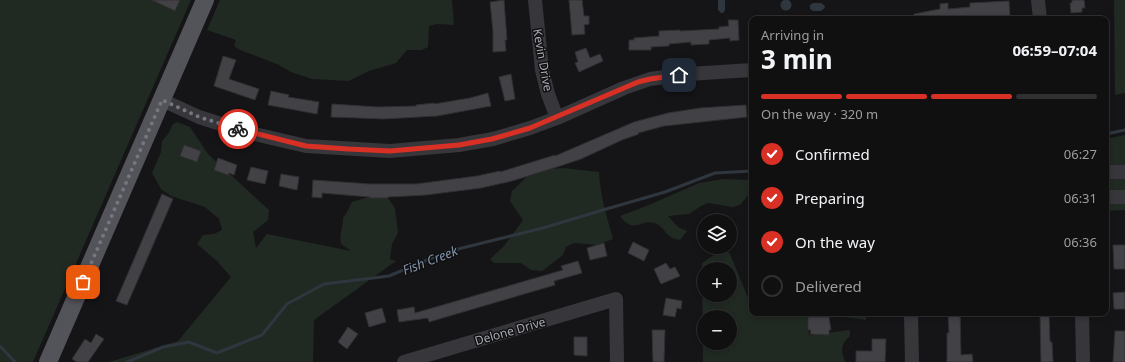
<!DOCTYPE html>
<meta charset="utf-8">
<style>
body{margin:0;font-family:"Noto Sans",sans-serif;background:#1e1e1f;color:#f1f3f6;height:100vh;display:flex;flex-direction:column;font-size:15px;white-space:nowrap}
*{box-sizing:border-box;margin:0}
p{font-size:13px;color:#9c9d9f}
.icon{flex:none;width:22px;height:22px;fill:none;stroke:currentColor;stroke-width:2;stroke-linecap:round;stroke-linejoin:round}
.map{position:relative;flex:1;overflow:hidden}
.panel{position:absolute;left:749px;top:16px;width:360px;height:300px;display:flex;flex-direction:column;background:#101011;border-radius:8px;box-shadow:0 2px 6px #0003,0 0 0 1px #303031}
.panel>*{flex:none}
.tools{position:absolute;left:697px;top:214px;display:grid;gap:8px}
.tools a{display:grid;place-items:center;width:40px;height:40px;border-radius:50%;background:#101011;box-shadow:0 2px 6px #0003,0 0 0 1px #303031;font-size:20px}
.pin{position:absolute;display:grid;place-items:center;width:34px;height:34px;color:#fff;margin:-17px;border-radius:8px;box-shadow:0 2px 6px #0006}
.courier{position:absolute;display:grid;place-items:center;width:40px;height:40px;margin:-20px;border:3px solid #d93025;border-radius:50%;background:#fff;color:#222;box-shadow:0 1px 5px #0007}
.summary em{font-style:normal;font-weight:700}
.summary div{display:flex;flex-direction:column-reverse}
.summary{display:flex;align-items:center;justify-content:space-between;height:68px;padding:0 12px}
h1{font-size:26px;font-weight:700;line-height:30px}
.bar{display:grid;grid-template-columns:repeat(4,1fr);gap:6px 4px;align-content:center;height:48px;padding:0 12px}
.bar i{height:5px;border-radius:3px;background:#303031}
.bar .on{background:#d93025}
.bar p{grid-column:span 4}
ol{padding:0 12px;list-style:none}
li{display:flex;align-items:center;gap:12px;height:44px}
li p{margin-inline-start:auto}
li .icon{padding:4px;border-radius:50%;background:#d93025;color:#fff;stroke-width:4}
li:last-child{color:#9c9d9f}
li i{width:22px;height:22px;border:2px solid #303031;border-radius:50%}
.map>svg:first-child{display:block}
.green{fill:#212923;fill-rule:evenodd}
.water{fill:#2f363e}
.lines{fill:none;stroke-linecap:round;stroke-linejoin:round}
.stream{stroke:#2f363e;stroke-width:3}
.building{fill:#424246;stroke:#302f32}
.minor{stroke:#36363b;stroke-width:14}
.major{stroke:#53535a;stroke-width:18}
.done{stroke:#75767e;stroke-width:4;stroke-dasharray:0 7.2}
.route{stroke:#d93025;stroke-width:5}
.labels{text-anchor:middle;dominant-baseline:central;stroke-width:3;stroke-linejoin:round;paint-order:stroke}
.street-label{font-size:12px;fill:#a8aab5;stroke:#101011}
.water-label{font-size:13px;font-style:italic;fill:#8293ad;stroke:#101011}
</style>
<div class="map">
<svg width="1125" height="362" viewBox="0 0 1125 362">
<rect width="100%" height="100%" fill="#151517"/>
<path class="green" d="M 0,0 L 191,0 L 33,362 L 0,362 Z
M 220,0 L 452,0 L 454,25 L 437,24 L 429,26 L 428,47 L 422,50 L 407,50 L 396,63 L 369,71 L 349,81 L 312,79 L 291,72 L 277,64 L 240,50 L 234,46 L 236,40 L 207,30 Z
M 1114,0 L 1125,0 L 1125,93 L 1115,95 Z
M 177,122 L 190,127 L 208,154 L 269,210 L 268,220 L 253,232 L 256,248 L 267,234 L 351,251 L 341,244 C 339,233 343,229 343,218 L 347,212 L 352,202 L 368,197 L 388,198 L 395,208 L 398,233 L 392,244 L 390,259 L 396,261 L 314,320 L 313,362 L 109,362 L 178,341 L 231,277 L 217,261 L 197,244 L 203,235 L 214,234 L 222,230 L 219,219 L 205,207 L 171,196 L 161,189 L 152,173 L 161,152 L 162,141 L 168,134 L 173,124 Z
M 1125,135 L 1125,210 L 1106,211 L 1106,139 Z
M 563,168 L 599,172 C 600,195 607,217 613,239 L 597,245 L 574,243 L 566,247 L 563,255 L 542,271 L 531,270 L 521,263 L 494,263 L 490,259 L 504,246 L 523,220 L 510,201 L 512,191 L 534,170 Z
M 724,179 L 752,180 L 752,193 L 749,194 L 740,205 L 733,207 L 708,203 L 701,206 L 689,214 L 668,216 L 678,227 L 687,231 L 680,240 C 678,239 673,239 671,237 C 664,233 663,225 654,223 C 640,219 634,235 620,216 L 649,205 L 699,183 Z
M 725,247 L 730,254 L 749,300 L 752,301 L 752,313 L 807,313 L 809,335 L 850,330 L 850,336 C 840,345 841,350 845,362 L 703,362 L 702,263 ZM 704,269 L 730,269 L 730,295 L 704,295 ZM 704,317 L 730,317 L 730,343 L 704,343 Z
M 816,313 L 866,313 L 866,320 Z"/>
<path class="water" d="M780.5 5a5.5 5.5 0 1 1 11 0a5.5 5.5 0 1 1-11 0Z
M 718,0 L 725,0 L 725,10 L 723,13 L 721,13 L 718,10 Z
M 813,3 L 821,3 L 824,5 L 825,8 L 821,11 L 813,11 L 810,9 L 810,5 Z"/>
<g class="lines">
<path class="stream" d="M 1106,134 L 1125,130
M 0,346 L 15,362
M 127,362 L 163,347 L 189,342 L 217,353 L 262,335 L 287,304 L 324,284 L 389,276 L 446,252 L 543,228 L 603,210 L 665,192 L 715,173 L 752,171"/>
</g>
<path class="building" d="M 152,0 L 180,0 L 175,11 Z
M 504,0 L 507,40 L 505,40 L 506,51 L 493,52 L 493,32 L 490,2 Z
M 569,0 L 582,0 L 584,16 L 589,16 L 589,24 L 584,25 L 585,34 L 572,35 Z
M 1072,0 L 1084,0 L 1085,8 L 1082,8 L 1082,12 L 1071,13 L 1070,3 L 1072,3 Z
M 1009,1 L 1010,19 L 914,19 L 914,14 L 940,9 L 940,4 L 948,3 L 948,9 L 970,7 L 970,3 Z
M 728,20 L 738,20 L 739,40 L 730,41 L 730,38 L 709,40 L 709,44 L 691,45 L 691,42 L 669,44 L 669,46 L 651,47 L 651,50 L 629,50 L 629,40 L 634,40 L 634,38 L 659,36 L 659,31 L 680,30 L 680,31 L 719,29 L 719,27 L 729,26 Z
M 586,48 L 590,58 L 600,54 L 603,61 L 579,72 L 575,63 L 578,62 L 575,52 Z
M 223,56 L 236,60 L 229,79 L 259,89 L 255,100 L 214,86 Z
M 511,74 L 515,99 L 505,101 L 499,77 Z
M 271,91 L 289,95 L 288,97 L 319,102 L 317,114 L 268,105 Z
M 488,93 L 491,106 L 437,116 L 384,119 L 331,117 L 332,104 L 378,107 L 416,106 L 416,105 L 434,103 L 434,104 L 470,98 Z
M 746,105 L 747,117 L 664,126 L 638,133 L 639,134 L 622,140 L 581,159 L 560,166 L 512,181 L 481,188 L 426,195 L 388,197 L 388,198 L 370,198 L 370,197 L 322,193 L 322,198 L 312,197 L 313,180 L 370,184 L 416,184 L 477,176 L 500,171 L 500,172 L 555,155 L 555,156 L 634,122 L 668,113 L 700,108 Z
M 184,145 L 201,151 L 197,162 L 180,156 Z
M 218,158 L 237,165 L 234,175 L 229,173 L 228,175 L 214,170 Z
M 251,167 L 268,171 L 265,184 L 247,180 Z
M 281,174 L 299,177 L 297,190 L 279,186 Z
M 162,194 L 173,199 L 127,305 L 116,301 Z
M 633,242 L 649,250 L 644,261 L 628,253 Z
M 604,243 L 607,256 L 590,260 L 587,248 Z
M 1113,245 L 1125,245 L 1125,269 L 1114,269 Z
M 578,261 L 582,273 L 554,281 L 555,285 L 429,322 L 428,318 L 399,322 L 397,310 L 414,307 L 415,313 L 563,270 L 561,266 Z
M 666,263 L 670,269 L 675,267 L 680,276 L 661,284 L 654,269 Z
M 1125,292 L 1125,309 L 1114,309 L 1113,293 Z
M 666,298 L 682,301 L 681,309 L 677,308 L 675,317 L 663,315 Z
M 382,308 L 386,322 L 369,327 L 365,313 Z
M 948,313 L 960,313 L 961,355 L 972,354 L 973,362 L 947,362 L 947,333 L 949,333 Z
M 1040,313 L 1049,313 L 1050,342 L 1052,342 L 1053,362 L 1041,362 Z
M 808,317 L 829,317 L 831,330 L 829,330 L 829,335 L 810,334 L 811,330 L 808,330 Z
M 348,327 L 358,334 L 347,349 L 338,342 Z
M 652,330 L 665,330 L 664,362 L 653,362 Z
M 1115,331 L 1125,331 L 1125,362 L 1113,362 Z
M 96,334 L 104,339 L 88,362 L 77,362 L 72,359 L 85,339 L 91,343 Z
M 574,337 L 587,337 L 587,356 L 574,355 Z
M 872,339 L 886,339 L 885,362 L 856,362 L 856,351 L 872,351 Z"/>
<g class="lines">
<path class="minor" d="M 535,0 L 542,70 L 548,94 L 557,118
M 1038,0 L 1040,19
M 162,100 L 199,117 L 246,132 L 306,146 L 390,151 L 459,145 L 493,139 L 530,128 L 557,118 L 624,88 L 650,79 L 688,74 L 752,70
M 1106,172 L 1125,172
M 1106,197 L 1125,197
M 911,313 L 912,362
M 1082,313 L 1083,362
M 404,362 L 616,299 L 617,362"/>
<path class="major" d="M 48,362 L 205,0"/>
</g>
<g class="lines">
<path class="done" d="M 83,282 L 162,100 L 199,117 L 238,129"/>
<path class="route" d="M 238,129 L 306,146 L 348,149 L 390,151 L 459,145 L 492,139 L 530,128 L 638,82 L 650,79 L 679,75"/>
</g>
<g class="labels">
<g class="street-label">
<text transform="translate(543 60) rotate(80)">Kevin Drive</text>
<text transform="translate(510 331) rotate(-16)">Delone Drive</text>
</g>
<g class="water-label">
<text transform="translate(430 260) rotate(-21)">Fish Creek</text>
</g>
</g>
</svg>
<div class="tools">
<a><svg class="icon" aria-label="layers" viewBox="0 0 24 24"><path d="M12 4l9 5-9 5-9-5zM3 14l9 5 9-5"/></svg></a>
<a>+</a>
<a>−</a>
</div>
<div class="pin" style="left:83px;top:282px;background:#ea580c"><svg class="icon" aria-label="bag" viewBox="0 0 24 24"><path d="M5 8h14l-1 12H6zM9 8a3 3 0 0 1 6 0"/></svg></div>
<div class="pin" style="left:679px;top:75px;background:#1f2937"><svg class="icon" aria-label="home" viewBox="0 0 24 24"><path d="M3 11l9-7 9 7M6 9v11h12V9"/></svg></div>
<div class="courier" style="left:238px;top:129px"><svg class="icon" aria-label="bike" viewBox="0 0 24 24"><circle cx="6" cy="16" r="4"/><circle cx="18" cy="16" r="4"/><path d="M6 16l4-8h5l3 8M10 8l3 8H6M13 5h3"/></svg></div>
<section class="panel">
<div class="summary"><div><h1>3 min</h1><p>Arriving in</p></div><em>06:59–07:04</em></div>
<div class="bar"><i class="on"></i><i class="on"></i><i class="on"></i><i></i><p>On the way · 320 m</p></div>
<ol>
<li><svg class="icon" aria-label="check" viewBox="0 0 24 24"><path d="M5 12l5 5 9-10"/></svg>Confirmed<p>06:27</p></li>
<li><svg class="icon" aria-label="check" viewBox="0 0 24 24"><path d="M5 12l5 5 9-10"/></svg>Preparing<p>06:31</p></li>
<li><svg class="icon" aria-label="check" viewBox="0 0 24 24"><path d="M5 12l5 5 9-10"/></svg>On the way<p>06:36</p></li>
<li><i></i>Delivered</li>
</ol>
</section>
</div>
